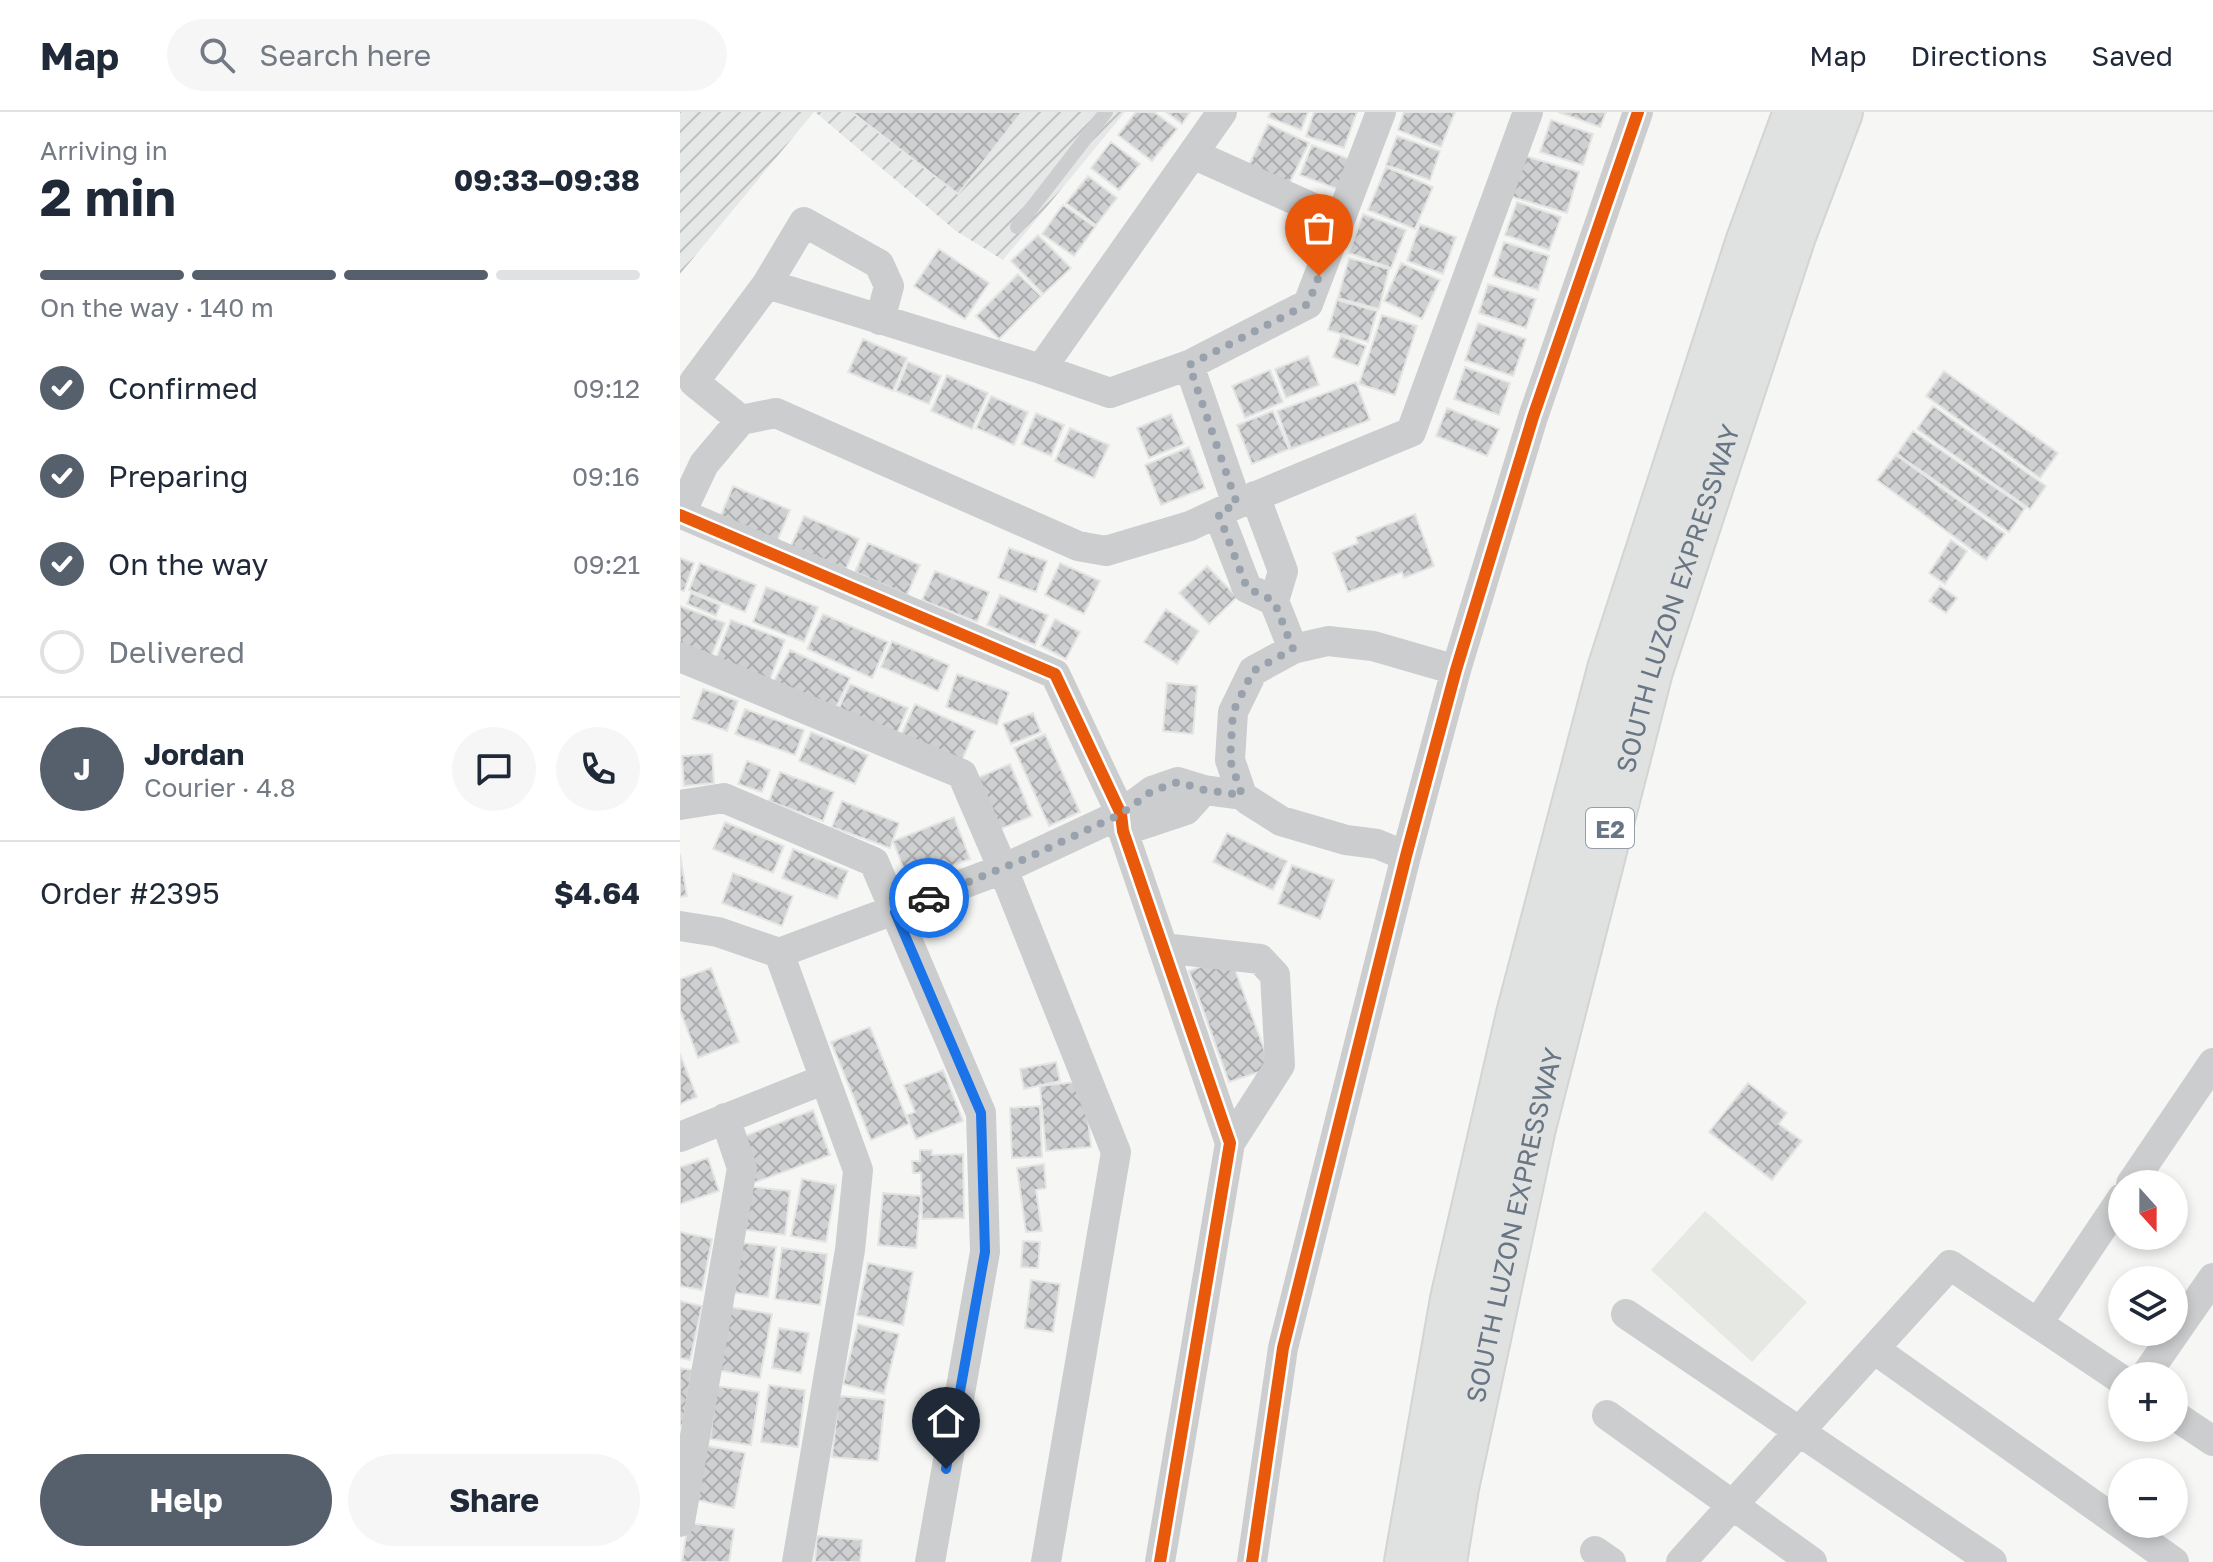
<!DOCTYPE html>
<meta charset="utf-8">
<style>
body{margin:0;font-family:"Golos Text",sans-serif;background:#f6f6f7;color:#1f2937;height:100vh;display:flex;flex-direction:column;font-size:30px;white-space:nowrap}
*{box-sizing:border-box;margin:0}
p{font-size:26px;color:#747a83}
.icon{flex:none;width:44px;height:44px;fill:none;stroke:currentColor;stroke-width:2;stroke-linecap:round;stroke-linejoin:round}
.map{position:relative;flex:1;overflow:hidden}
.drawer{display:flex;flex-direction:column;background:#fff;width:680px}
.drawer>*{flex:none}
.needle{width:52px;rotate:159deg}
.buttons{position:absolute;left:1428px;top:1058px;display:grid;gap:16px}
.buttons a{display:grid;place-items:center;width:80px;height:80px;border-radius:50%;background:#fff;box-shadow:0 4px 12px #0003;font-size:40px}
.pin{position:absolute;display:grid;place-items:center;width:68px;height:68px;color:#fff;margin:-82px -34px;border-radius:50% 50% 50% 0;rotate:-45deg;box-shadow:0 0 8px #0007}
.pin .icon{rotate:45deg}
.courier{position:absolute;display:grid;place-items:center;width:80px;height:80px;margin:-40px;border:6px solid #1a73e8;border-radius:50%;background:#fff;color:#222;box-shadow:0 2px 10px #0007}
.headline em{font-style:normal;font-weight:700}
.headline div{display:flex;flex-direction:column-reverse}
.headline{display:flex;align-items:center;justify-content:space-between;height:136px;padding:0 40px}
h1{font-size:52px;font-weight:700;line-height:60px}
.bar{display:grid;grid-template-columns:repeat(4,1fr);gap:12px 8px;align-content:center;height:96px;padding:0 40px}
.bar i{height:10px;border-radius:6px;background:#e0e1e3}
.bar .selected{background:#565f6c}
.bar p{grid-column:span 4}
.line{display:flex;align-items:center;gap:20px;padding:0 40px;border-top:2px solid #e0e1e3}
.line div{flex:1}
.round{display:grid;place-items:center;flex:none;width:84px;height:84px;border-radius:42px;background:#f6f6f7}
ol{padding:0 40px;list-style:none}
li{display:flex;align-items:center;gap:24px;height:88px}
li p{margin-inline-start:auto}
li .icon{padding:8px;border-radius:50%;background:#565f6c;color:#fff;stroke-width:4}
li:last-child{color:#747a83}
li i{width:44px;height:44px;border:4px solid #e0e1e3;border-radius:50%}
.cta{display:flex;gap:16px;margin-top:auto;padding:16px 40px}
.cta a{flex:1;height:92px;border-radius:48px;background:#565f6c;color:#fff;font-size:32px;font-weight:700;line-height:92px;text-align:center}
.cta a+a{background:#f6f6f7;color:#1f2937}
header{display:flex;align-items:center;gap:48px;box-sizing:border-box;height:112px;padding:0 40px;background:#fff;border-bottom:2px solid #e0e1e3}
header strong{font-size:38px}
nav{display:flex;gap:44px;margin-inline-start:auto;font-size:28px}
.search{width:560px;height:72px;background:#f6f6f7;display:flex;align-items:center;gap:20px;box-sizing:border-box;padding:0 28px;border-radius:44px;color:#747a83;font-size:30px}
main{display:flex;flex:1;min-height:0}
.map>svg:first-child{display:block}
.industrial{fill:url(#industrial-furrows)}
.grass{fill:#e6e9e3}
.building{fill:url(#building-cross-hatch);stroke:#e5e5e4;stroke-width:2}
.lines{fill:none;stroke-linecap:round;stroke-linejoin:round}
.highway-casing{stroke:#d3d4d4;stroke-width:48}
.lane{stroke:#cccdce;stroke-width:14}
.street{stroke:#cccdce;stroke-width:30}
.highway{stroke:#e0e1e1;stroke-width:44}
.cycleway-casing{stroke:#fff;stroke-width:17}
.cycleway{stroke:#e8590c;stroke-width:12}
.done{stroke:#99a2ac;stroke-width:8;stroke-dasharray:0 14.4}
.route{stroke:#1a73e8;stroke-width:10}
.labels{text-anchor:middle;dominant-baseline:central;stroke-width:8;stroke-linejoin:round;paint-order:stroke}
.shield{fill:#fff;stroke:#959ea9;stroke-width:2}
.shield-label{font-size:24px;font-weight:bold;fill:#677584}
.street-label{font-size:26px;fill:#677584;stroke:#fff}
</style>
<header>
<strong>Map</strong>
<div class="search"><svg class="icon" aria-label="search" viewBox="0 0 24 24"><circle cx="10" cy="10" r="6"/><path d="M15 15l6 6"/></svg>Search here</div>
<nav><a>Map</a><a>Directions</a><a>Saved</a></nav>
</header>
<main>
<section class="drawer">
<div class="headline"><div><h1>2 min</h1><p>Arriving in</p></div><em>09:33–09:38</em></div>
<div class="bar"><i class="selected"></i><i class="selected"></i><i class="selected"></i><i></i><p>On the way · 140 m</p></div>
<ol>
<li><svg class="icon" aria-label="check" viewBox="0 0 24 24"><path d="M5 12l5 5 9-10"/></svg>Confirmed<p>09:12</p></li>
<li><svg class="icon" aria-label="check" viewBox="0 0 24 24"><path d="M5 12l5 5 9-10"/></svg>Preparing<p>09:16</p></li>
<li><svg class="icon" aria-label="check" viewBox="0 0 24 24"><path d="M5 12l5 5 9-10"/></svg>On the way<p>09:21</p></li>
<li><i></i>Delivered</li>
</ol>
<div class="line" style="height:144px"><b class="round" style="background:#565f6c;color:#fff">J</b><div><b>Jordan</b><p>Courier · 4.8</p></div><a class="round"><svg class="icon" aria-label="chat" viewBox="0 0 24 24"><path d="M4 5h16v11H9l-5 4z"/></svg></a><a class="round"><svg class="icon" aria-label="phone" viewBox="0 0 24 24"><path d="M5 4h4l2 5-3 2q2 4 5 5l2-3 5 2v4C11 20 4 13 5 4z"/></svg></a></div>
<div class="line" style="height:104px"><div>Order #2395</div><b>$4.64</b></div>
<div class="cta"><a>Help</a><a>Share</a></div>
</section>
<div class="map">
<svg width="1533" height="1450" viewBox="0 0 1533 1450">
<defs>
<pattern id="industrial-furrows" width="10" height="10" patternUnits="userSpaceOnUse" patternTransform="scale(2)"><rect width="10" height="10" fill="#e6e8e7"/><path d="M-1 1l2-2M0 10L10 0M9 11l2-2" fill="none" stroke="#bec1c1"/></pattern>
<pattern id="building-cross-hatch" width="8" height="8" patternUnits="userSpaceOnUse" patternTransform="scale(2)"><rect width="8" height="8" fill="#cfd0d1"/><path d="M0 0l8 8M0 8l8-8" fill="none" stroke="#acadaf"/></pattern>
</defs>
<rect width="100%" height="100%" fill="#f6f6f5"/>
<path class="industrial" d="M 0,0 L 134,0 L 0,162 Z
M 135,0 L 445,0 L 323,148 L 276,119 Z"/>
<path class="grass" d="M 1025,1099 L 1127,1190 L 1072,1250 L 971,1158 Z"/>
<path class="building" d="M 172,0 L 342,0 L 278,82 Z
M 456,0 L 474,0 L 497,17 L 472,49 L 438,23 Z
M 486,0 L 510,0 L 502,12 Z
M 591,0 L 628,0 L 621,18 L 588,5 Z
M 634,0 L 677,0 L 664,36 L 626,24 Z
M 724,0 L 775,0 L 761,35 L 718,18 Z
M 878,0 L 926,0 L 920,15 Z
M 871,8 L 913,22 L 903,53 L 860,40 Z
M 588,12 L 629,31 L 608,74 L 568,55 Z
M 717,24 L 760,39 L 750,68 L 706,53 Z
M 431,30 L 460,52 L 439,78 L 411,56 Z
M 632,33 L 672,48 L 660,78 L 620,63 Z
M 842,43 L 899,60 L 887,101 L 829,84 Z
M 706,55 L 753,75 L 735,117 L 688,98 Z
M 408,64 L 437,86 L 416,113 L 386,91 Z
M 837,90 L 881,105 L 869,138 L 825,123 Z
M 383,93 L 415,115 L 394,144 L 362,122 Z
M 683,102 L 726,118 L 711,156 L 669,141 Z
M 740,112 L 776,125 L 763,162 L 727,149 Z
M 358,123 L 391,156 L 363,182 L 331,149 Z
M 824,130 L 869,144 L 858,178 L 813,164 Z
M 259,137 L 309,171 L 285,207 L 234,174 Z
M 669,146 L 709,157 L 699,197 L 658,186 Z
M 721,151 L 760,168 L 742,207 L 704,189 Z
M 338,162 L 361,184 L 319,227 L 296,204 Z
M 808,172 L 856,187 L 846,216 L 799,201 Z
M 657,188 L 697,199 L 688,230 L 648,218 Z
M 702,203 L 737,214 L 715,283 L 679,272 Z
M 798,211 L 846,227 L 833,264 L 785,248 Z
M 661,224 L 686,234 L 678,254 L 653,245 Z
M 183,227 L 227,246 L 213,279 L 168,260 Z
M 628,244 L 639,273 L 606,286 L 595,257 Z
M 228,250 L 261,264 L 249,292 L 216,279 Z
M 785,255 L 830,271 L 819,303 L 774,287 Z
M 590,258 L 603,290 L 565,306 L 552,274 Z
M 1264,259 L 1378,341 L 1360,366 L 1246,284 Z
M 267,263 L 308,281 L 292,317 L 251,299 Z
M 676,270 L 690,308 L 611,337 L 597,299 Z
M 311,284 L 348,300 L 334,333 L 296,316 Z
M 1253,294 L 1366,374 L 1350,397 L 1237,317 Z
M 767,296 L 819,317 L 807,344 L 756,324 Z
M 593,299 L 609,337 L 572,352 L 557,313 Z
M 356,301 L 384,313 L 371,344 L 342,332 Z
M 491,302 L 504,332 L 469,346 L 457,316 Z
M 390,316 L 429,333 L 414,366 L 375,349 Z
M 1233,319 L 1345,396 L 1329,420 L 1217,342 Z
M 509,335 L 525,376 L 481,393 L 465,353 Z
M 1216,343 L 1325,422 L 1306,448 L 1197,368 Z
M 53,374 L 110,398 L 96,432 L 39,408 Z
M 735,402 L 754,454 L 724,466 L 722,460 L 668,480 L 653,441 L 678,431 L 676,425 Z
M 124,404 L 179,427 L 166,457 L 111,434 Z
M 1271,428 L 1287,439 L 1265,472 L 1249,461 Z
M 188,431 L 240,453 L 227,483 L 175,460 Z
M 329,436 L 367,449 L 356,480 L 318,466 Z
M 0,446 L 14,451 L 4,479 L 0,478 Z
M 20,451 L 76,473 L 65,500 L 9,478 Z
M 380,451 L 420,469 L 404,502 L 365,483 Z
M 527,454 L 557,485 L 529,512 L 499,481 Z
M 255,459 L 309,480 L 297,510 L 242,488 Z
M 1260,474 L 1277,486 L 1266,501 L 1249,489 Z
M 86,475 L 138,495 L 124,530 L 73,510 Z
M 11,481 L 40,493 L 36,504 L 7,492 Z
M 320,483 L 368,503 L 355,533 L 307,513 Z
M 0,494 L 45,511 L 31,545 L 0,533 Z
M 486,497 L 519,519 L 497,552 L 464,530 Z
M 143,502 L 208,530 L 192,566 L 127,537 Z
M 375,507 L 400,520 L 386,547 L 361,534 Z
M 51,508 L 105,528 L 89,570 L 35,549 Z
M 212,529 L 269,553 L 258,579 L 201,555 Z
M 110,538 L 170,566 L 153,602 L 92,573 Z
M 277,562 L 329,580 L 317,613 L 266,595 Z
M 487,571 L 517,574 L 513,622 L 483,619 Z
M 170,572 L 228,596 L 216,624 L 157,600 Z
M 23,577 L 58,589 L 47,619 L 12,607 Z
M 235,592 L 295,619 L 281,650 L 221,623 Z
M 65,597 L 124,618 L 115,643 L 55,622 Z
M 353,601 L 361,620 L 331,632 L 323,612 Z
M 131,620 L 188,643 L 175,672 L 119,649 Z
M 365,622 L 400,700 L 369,714 L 334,636 Z
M 32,642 L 34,671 L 4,674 L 2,644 Z
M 67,649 L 90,658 L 82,680 L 58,672 Z
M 330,652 L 352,704 L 318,718 L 297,666 Z
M 100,660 L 154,680 L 143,709 L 89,689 Z
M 162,689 L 219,711 L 210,736 L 152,715 Z
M 274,705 L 290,747 L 229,771 L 213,729 Z
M 45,710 L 104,734 L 93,761 L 33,737 Z
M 547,721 L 607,749 L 593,778 L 533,750 Z
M 113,737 L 168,759 L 157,787 L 102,766 Z
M 0,742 L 7,784 L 0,785 Z
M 612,753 L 654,768 L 640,807 L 598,792 Z
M 53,761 L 113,784 L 102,814 L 42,791 Z
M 550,844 L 591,956 L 549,970 L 509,859 Z
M 31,856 L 59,930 L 18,946 L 0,898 L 0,867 Z
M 190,915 L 229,1012 L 191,1028 L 151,930 Z
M 0,942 L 17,985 L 0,992 Z
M 376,950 L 380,969 L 344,977 L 340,957 Z
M 263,958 L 283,1009 L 236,1027 L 227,1003 L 235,1000 L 224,973 Z
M 404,969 L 411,1035 L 366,1039 L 360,974 Z
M 1068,971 L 1107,1001 L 1099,1012 L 1122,1029 L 1092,1068 L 1029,1020 Z
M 360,994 L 362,1045 L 332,1046 L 330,996 Z
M 133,998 L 150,1043 L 73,1071 L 57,1027 Z
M 240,1038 L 252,1038 L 252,1043 L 283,1042 L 284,1106 L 242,1107 L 241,1061 L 233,1061 L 232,1049 L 240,1049 Z
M 28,1046 L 39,1079 L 0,1092 L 0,1055 Z
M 364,1052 L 366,1076 L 356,1078 L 362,1119 L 346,1120 L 337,1056 Z
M 122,1067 L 156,1073 L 146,1130 L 111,1124 Z
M 65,1074 L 110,1079 L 105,1123 L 59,1117 Z
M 203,1081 L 241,1084 L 236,1136 L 198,1133 Z
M 0,1120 L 32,1127 L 22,1178 L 0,1174 Z
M 343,1129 L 360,1130 L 358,1156 L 341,1155 Z
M 57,1130 L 96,1135 L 88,1185 L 49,1180 Z
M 102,1136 L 147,1142 L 140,1193 L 95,1187 Z
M 188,1151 L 233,1160 L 223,1213 L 177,1203 Z
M 351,1168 L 380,1172 L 373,1220 L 345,1216 Z
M 0,1189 L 22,1194 L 10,1248 L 0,1246 Z
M 44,1194 L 92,1202 L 80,1266 L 32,1257 Z
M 178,1212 L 219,1222 L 204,1282 L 163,1272 Z
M 99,1216 L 129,1221 L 121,1261 L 92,1256 Z
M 0,1256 L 12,1258 L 3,1313 L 0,1313 Z
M 89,1273 L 125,1278 L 118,1335 L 81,1330 Z
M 37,1274 L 79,1280 L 71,1333 L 30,1327 Z
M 159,1284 L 205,1288 L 198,1349 L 152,1345 Z
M 23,1333 L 65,1341 L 54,1396 L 12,1387 Z
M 8,1411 L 54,1417 L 49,1450 L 2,1450 Z
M 137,1424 L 182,1428 L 180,1450 L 135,1450 Z"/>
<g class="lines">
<defs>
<g id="highway">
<path d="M 727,1450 L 773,1187 L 839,902 L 930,557 L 1069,128 L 1116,0"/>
<path id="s1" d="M 764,1450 L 776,1376 L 853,1016 L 970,559 L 1113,124 L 1160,0"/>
</g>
</defs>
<use href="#highway" class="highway-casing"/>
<path class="lane" d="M 337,115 L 426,0"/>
<path class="street" d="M 513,42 L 660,108
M 87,172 L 361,257 L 430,281 L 509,253 L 628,192 L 701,0
M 509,253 L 557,392
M 361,257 L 542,0
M 61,308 L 14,270 L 87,172 L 124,110 L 199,152 L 209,174 L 200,208
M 575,384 L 603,459 L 594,489 L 613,537
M 538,401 L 567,476 L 594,489
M 2,402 L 375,562 L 441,702 L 443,719 L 550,1031 L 480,1450
M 0,403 L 24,352 L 61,308 L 96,301 L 398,434 L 426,439 L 510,414 L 557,392 L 731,320 L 848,0
M 0,545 L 282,662 L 323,757 L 436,1040 L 366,1450
M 0,693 L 44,686 L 194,750 L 301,1001 L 305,1140 L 250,1450
M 443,719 L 506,698 L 524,678
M 726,744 L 697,732 L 666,728 L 601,709 L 568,688 L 562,683 L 550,648 L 553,600 L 573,559 L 613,537 L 648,529 L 693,534 L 776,558
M 0,814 L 38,820 L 99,841 L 323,757 L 441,702 L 472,679 L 498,670 L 524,678 L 562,683
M 483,836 L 580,847 L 595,863 L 600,953 L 550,1031
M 99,841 L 178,1058 L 170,1138 L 117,1450
M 0,1025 L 145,967
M 1451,1072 L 1533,951
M 946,1202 L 1312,1450
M 1358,1211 L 1442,1086
M 1194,1237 L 1494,1450
M 1465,1264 L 1533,1166
M 927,1303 L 1132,1450
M 1494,1303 L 1533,1329
M 0,1410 L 62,1056 L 45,1006
M 915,1439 L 931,1450
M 572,1450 L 603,1236 L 726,744 L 776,558 L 853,305 L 958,0
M 1001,1450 L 1270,1153 L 1442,1268"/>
<use href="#highway" class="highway"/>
<defs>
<path id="cycleway" d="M 0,403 L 375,562 L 441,702 L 443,719 L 550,1031 L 480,1450
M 572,1450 L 603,1236 L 726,744 L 776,558 L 853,305 L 958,0"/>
</defs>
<use href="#cycleway" class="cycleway-casing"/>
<use href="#cycleway" class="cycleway"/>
</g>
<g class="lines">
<path class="done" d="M 249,786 L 347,746 L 441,702 L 472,679 L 498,670 L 524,678 L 562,683 L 550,648 L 553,600 L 573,559 L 613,537 L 594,489 L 567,476 L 538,401 L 557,392 L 509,253 L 628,192 L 639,164"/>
<path class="route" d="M 249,786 L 215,800 L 301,1001 L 305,1140 L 266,1357"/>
</g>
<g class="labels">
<rect class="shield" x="906" y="696" width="48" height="40" rx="6"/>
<g class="shield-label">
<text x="930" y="716">E2</text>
</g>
<g class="street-label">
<text stroke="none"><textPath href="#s1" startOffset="992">SOUTH LUZON EXPRESSWAY</textPath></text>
<text stroke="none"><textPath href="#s1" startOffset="344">SOUTH LUZON EXPRESSWAY</textPath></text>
</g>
</g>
</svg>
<div class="buttons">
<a><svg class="needle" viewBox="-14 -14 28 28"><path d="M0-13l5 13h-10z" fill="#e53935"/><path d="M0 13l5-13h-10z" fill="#747a83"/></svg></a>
<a><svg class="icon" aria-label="layers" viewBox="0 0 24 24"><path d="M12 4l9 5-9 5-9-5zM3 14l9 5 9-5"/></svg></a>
<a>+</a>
<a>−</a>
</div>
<div class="pin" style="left:639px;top:164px;background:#ea580c"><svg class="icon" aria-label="bag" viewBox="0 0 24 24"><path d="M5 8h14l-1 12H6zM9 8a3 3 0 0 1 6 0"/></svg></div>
<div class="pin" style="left:266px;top:1357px;background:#1f2937"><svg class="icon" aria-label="home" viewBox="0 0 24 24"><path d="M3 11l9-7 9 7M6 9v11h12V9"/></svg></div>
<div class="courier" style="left:249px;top:786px"><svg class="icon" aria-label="car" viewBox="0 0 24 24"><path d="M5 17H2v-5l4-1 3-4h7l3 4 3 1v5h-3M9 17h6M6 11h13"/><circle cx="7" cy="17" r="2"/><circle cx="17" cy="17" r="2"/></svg></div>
</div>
</main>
